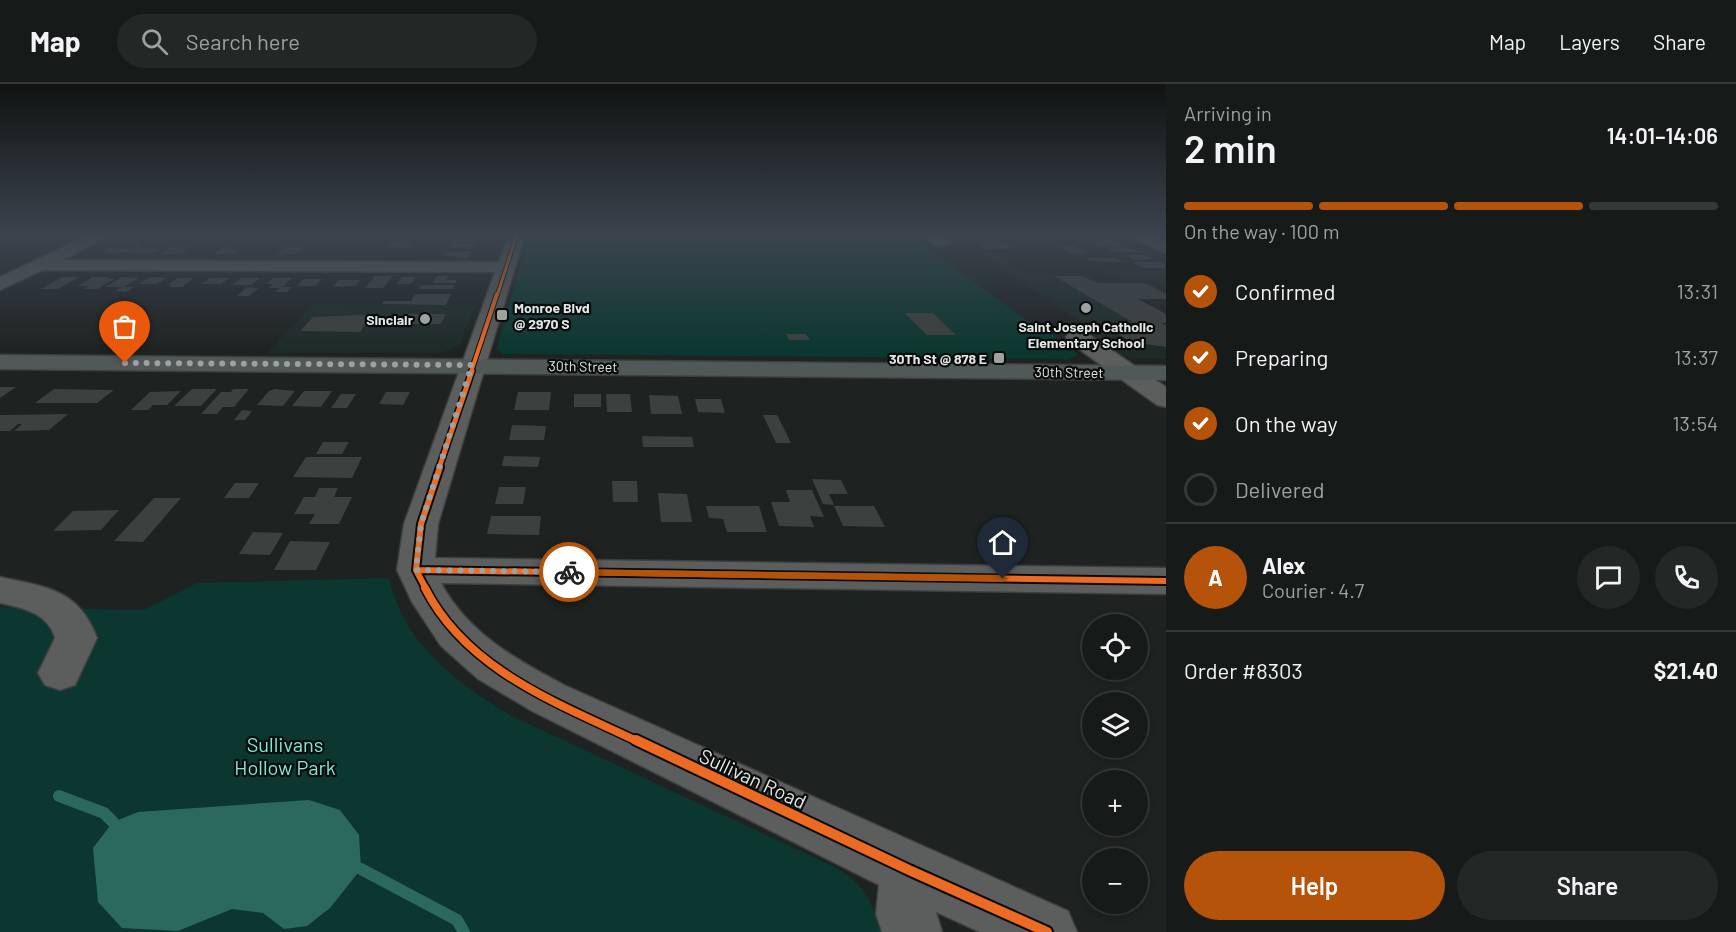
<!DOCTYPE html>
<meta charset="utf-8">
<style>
body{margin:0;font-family:Barlow,sans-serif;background:#232726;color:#f1f3f6;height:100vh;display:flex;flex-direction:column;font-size:22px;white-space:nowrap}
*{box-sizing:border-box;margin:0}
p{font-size:20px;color:#9ea1a2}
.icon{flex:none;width:33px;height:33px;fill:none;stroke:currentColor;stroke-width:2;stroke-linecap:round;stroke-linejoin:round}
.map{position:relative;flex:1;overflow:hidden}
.panel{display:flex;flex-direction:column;background:#161a19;width:570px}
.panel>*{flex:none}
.controls{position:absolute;left:1082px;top:530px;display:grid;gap:12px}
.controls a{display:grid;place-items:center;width:66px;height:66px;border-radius:50%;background:#161a19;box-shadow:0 3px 9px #0003,0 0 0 2px #353838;font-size:30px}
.pin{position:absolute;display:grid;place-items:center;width:51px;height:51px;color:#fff;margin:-62px -26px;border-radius:50% 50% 50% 0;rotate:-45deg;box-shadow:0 0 6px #0007}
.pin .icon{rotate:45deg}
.courier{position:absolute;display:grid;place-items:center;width:60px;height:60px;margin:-30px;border:4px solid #b45309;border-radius:50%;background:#fff;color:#222;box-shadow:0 2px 8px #0007}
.summary em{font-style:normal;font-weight:600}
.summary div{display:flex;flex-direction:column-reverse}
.summary{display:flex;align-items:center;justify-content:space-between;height:102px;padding:0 18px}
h1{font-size:39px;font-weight:600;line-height:45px}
.bar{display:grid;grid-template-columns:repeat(4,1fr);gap:9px 6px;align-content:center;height:72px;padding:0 18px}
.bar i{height:8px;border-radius:4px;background:#353838}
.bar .on{background:#b45309}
.bar p{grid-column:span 4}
.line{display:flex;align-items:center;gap:15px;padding:0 18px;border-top:2px solid #353838}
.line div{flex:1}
.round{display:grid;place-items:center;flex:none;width:63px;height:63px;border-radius:32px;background:#232726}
ol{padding:0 18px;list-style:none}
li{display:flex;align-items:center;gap:18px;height:66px}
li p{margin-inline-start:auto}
li .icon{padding:6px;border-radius:50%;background:#b45309;color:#fff;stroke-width:4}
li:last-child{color:#9ea1a2}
li i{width:33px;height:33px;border:3px solid #353838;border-radius:50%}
.button{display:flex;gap:12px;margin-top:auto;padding:12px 18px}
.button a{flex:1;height:69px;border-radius:36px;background:#b45309;color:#fff;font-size:24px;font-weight:600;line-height:69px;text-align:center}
.button a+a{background:#232726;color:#f1f3f6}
header{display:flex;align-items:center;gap:36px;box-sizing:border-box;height:84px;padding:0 30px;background:#161a19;border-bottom:2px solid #353838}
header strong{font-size:28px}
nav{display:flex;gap:33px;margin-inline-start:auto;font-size:21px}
.search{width:420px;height:54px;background:#232726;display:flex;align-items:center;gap:15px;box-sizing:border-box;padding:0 21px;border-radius:33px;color:#9ea1a2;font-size:22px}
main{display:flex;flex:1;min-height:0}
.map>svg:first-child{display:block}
.built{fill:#1d2a27}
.green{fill:#0b3730}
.water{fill:#2b695e}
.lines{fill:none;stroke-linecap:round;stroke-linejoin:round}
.stream{stroke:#2b695e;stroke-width:12}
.building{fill:#3c403f}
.minor-casing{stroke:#3c3f3e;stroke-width:3}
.major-casing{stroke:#3c3f3e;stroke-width:3}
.minor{fill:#5c5e5e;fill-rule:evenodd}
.major{fill:#515958;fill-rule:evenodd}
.cycleway-far5-casing{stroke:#090c0b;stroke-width:5}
.cycleway-far4-casing{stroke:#090c0b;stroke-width:6}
.cycleway-far3-casing{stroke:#090c0b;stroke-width:8}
.cycleway-far2-casing{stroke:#090c0b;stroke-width:10}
.cycleway-far1-casing{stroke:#090c0b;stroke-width:11}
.cycleway-casing{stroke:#090c0b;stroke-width:14}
.cycleway-far5{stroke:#ed6a23;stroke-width:3}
.cycleway-far4{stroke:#ed6a23;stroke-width:4}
.cycleway-far3{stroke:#ed6a23;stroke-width:5}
.cycleway-far2{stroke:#ed6a23;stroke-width:6}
.cycleway-far1{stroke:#ed6a23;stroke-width:8}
.cycleway{stroke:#ed6a23;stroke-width:10}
.route{fill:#b45309}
.done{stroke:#9da2a1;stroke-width:6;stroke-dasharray:0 10.8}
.poi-dot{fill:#9da2a1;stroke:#090c0b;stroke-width:2}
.labels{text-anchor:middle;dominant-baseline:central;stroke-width:4.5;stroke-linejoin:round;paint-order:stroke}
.far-poi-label{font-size:14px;font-weight:bold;fill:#e2e7e6;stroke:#090c0b;text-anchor:end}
.far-street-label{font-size:14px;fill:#e2e7e6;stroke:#090c0b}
.near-park-label{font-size:20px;fill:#81e8d4;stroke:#090c0b}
.near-street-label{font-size:20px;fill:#e2e7e6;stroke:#090c0b}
</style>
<header>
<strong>Map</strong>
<div class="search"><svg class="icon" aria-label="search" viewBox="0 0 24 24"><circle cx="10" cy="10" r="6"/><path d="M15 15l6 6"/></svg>Search here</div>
<nav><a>Map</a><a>Layers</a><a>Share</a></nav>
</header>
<main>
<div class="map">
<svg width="1166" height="848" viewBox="0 0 1166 848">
<rect width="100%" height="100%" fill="#1e2221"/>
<path class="built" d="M 967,168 L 1068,168 L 1103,186 L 1166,187 L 1166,203 L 1150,195 L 1119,195 L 1068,168 L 994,168 L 1024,189 L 1083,189 L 1100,198 L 1148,199 L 1166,208 L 1166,210 L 1144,199 L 1098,199 L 1081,192 L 1055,192 L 1158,241 L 1119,239 L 1115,241 L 1118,243 L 1108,244 L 1131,258 L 1166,263 L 1166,275 L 1133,275 L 1114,269 L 1089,251 L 1093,248 L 1089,243 L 986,174 Z
M 312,220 L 476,221 L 460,261 L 441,269 L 267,269 Z"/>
<path class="green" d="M 529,150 L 907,150 L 1046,250 L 1052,250 L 1077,269 L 1077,272 L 1068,275 L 503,270 L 497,265 Z
M 389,494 C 403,560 457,599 512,632 L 839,785 C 867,804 871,817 881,848 L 0,848 L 0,523 L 144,526 L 197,499 Z"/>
<path class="water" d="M 309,716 L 340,726 L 359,751 L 361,785 L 330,824 L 307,842 L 284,845 L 263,829 L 232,825 L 178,847 L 122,844 L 98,818 L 93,764 L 113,738 L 138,728 Z"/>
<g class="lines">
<path class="stream" d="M 59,712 L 104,729 L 113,738
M 361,785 L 457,836 L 464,848"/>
</g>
<path class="building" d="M 1068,150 L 1098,150 L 1111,155 L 1075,154 Z
M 132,151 L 153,151 L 136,160 L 114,160 Z
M 454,153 L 478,153 L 476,158 L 452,158 Z
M 966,153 L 992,153 L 1000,158 L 978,158 Z
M 1087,156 L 1110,156 L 1126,162 L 1097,162 Z
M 398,157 L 415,157 L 410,164 L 386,163 L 390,159 Z
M 979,159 L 1004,160 L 1013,165 L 983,165 L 978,162 L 983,162 Z
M 451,160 L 474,160 L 472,165 L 448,164 Z
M 136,161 L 144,161 L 130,169 L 101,169 L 109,164 L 131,165 Z
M 1058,162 L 1075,162 L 1088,169 L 1071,169 Z
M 171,163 L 187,163 L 183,165 L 189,165 L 181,170 L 159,170 Z
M 225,163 L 232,163 L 229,165 L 239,165 L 233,170 L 214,170 Z
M 285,163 L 303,163 L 295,170 L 276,170 Z
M 1105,163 L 1128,163 L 1139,168 L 1114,168 Z
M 141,164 L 160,165 L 152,169 L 132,169 Z
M 466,167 L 472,167 L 469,174 L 444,171 L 446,168 Z
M 1125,171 L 1144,171 L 1153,175 L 1135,176 Z
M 1084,174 L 1115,174 L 1124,178 L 1091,177 Z
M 1132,178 L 1161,178 L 1166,181 L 1164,182 L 1166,184 L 1143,184 Z
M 375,192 L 393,192 L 383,204 L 365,204 Z
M 437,192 L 448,192 L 446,196 L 457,196 L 455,199 L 432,199 Z
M 1054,192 L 1081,192 L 1098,199 L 1144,199 L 1156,204 L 1154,204 L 1166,210 L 1166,215 L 1138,215 L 1166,230 L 1166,239 L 1161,239 L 1166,241 L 1166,263 L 1131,258 L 1107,243 L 1118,243 L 1114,240 L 1119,240 L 1117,239 L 1158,241 L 1134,239 Z
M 62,193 L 79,193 L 58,205 L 41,205 Z
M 93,193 L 110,193 L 107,195 L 114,195 L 98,205 L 83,205 L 89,202 L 78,202 Z
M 122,193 L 139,194 L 124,203 L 134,203 L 126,208 L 115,207 L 122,203 L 106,203 Z
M 150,193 L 167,194 L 156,200 L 139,200 Z
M 402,193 L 416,193 L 411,200 L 397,200 Z
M 178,194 L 194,194 L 182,203 L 169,203 L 171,201 L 167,201 Z
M 210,194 L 229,194 L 221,200 L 201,200 Z
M 241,194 L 260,194 L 251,201 L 232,201 Z
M 273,194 L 292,194 L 282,203 L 292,203 L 287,208 L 275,208 L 280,204 L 269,204 L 272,200 L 266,200 Z
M 304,195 L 322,195 L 315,202 L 297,202 Z
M 338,196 L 360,196 L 355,202 L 333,203 Z
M 421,201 L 454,201 L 453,205 L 419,205 Z
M 247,203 L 259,204 L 249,212 L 237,212 Z
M 415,210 L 451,210 L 446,221 L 382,220 L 384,217 L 411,217 Z
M 904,229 L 933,229 L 956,251 L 927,251 Z
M 408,230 L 446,230 L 441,240 L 402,240 Z
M 359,231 L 397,233 L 392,241 L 364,241 L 361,248 L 300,247 L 313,233 Z
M 786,250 L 806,250 L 810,256 L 789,256 Z
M 0,303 L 16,303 L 0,314 Z
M 54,305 L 114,306 L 97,319 L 35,319 Z
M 192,305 L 217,305 L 201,322 L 174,322 Z
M 233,305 L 249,305 L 234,323 L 223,323 L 217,330 L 201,330 L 221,308 L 231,308 Z
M 275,305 L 295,307 L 283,322 L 257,321 L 269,307 Z
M 181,307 L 167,321 L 153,321 L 148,326 L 131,326 L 150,308 Z
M 304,307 L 332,307 L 321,323 L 292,322 Z
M 386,308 L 410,308 L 403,321 L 379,320 Z
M 518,308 L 551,308 L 549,326 L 514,326 Z
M 341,310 L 356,310 L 347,324 L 331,324 Z
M 574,310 L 601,310 L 601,323 L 574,323 Z
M 606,310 L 630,310 L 632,328 L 607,328 Z
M 649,311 L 678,312 L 682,330 L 651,330 Z
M 695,315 L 721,315 L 725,329 L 698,328 Z
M 242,326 L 252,327 L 245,336 L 234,336 Z
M 68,330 L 49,346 L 14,347 L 22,340 L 18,340 L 10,347 L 0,347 L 0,331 Z
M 763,331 L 777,331 L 791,359 L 776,359 Z
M 512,341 L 546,342 L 544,356 L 509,356 Z
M 642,352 L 692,353 L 694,363 L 643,363 Z
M 323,358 L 349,358 L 342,370 L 316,370 Z
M 504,372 L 540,373 L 538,383 L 502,382 Z
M 306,373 L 362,373 L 352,394 L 293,393 Z
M 812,395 L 841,396 L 848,410 L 829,410 L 834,421 L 823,420 Z
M 612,397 L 637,397 L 638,418 L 613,418 Z
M 235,399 L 259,399 L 249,414 L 224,414 Z
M 499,403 L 526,403 L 523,420 L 495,420 Z
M 319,404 L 338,404 L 334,413 L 352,413 L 339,440 L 309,440 L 315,430 L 294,430 L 304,413 L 315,413 Z
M 786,406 L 812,406 L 824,433 L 810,432 L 814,443 L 779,442 L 771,418 L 790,418 Z
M 658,409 L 687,410 L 692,438 L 661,438 Z
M 154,414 L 181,414 L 143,458 L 114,457 Z
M 706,422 L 759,422 L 767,448 L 727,448 L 723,435 L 709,434 Z
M 834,422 L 874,422 L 885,443 L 843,442 Z
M 119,426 L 101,446 L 53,447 L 73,427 Z
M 491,432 L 541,432 L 539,451 L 487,450 Z
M 253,448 L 283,449 L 270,471 L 239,470 Z
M 290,457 L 330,458 L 316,486 L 274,486 Z"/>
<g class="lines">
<defs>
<path id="minor" d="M 91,150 L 112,150 L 63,176 L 499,178 L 509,150 L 525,150 L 438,440 L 435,474 L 1166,484 L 1166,510 L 441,499 C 468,549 515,575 564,601 L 1068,827 L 1077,848 L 980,848 L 936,828 L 942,848 L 882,848 L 876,830 L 879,801 L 532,627 L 478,595 L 441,562 L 412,518 L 397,486 L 404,440 L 495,188 L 43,186 L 0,206 L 0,193 Z
M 922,150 L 941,150 L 950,158 L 942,163 L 936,161 Z
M 1127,150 L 1148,150 L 1166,158 L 1166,169 L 1130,153 Z
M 1077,246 L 1085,248 L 1166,303 L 1166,323 L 1157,321 L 1069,258 L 1066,253 L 1069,248 Z
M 0,493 C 46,503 79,505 97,554 L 75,601 L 60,606 L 45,601 L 38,589 L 55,554 C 48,529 23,524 0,519 Z"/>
<path id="major" d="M 0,271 L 1166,282 L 1166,296 L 0,285 Z"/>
</defs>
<use href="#minor" class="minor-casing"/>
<use href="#major" class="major-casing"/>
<use href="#minor" class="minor"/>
<use href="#major" class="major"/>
<defs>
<path id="cycleway-far5" d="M 497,212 L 517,150"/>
<path id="cycleway-far4" d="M 471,288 L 497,210"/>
<path id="cycleway-far3" d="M 439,384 L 472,287"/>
<path id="cycleway-far2" d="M 416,486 L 1166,497
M 426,505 L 416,486 L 421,440 L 440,383"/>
<path id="cycleway-far1" d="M 425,504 C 467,587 560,620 639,658"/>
<path id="cycleway" d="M 636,656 L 909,786 L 1047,848"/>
</defs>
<use href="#cycleway-far5" class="cycleway-far5-casing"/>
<use href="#cycleway-far4" class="cycleway-far4-casing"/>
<use href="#cycleway-far3" class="cycleway-far3-casing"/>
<use href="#cycleway-far2" class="cycleway-far2-casing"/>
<use href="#cycleway-far1" class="cycleway-far1-casing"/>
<use href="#cycleway" class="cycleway-casing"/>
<use href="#cycleway-far5" class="cycleway-far5"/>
<use href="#cycleway-far4" class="cycleway-far4"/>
<use href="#cycleway-far3" class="cycleway-far3"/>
<use href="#cycleway-far2" class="cycleway-far2"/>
<use href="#cycleway-far1" class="cycleway-far1"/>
<use href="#cycleway" class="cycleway"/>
</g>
<linearGradient id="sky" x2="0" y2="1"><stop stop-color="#101312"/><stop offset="0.56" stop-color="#3b444e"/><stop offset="1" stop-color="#3b444e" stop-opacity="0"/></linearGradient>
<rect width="1166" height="269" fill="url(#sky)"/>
<path class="route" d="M 569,485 L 1003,491 L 1009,495 L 1003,498 L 565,491 L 565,486 Z"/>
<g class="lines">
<path class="done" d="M 125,279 L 472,281 L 421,440 L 416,486 L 569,488"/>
</g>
<g class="poi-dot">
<circle cx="1086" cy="224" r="6"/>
<rect x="496" y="225" width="12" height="12" rx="3"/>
<circle cx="425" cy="235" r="6"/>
<rect x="993" y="268" width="12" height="12" rx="3"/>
</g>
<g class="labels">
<g class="far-poi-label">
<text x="514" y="223" text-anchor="start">Monroe Blvd<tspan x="514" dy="16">@ 2970 S</tspan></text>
<text x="413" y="235">Sinclair</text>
<text x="1086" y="242" text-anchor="middle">Saint Joseph Catholic<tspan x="1086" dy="16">Elementary School</tspan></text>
<text x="987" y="274">30Th St @ 878 E</text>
</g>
<g class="far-street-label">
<text transform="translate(583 282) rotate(1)">30th Street</text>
<text transform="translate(1069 288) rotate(1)">30th Street</text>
</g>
<g class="near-park-label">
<text x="285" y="660">Sullivans<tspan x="285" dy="23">Hollow Park</tspan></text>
</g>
<g class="near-street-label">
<text transform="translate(753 694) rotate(25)">Sullivan Road</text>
</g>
</g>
</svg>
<div class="controls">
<a><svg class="icon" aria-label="locate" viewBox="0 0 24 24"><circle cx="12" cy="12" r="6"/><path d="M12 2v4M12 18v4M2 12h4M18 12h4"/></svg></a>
<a><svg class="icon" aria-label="layers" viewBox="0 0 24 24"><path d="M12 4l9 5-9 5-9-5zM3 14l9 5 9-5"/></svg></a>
<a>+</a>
<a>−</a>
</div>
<div class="pin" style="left:125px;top:279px;background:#ea580c"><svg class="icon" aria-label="bag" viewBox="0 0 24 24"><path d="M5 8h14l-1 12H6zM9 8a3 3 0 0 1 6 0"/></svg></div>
<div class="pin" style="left:1003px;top:495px;background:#1f2937"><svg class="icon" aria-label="home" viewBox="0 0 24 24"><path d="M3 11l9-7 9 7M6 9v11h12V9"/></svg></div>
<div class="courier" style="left:569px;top:488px"><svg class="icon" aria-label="bike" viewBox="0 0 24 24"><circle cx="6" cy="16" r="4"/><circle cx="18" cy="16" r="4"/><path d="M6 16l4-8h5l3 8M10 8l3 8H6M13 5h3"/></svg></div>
</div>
<section class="panel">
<div class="summary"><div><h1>2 min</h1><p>Arriving in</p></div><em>14:01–14:06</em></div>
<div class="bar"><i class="on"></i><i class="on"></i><i class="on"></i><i></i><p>On the way · 100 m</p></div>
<ol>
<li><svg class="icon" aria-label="check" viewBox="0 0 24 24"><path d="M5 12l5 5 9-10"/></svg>Confirmed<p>13:31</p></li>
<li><svg class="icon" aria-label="check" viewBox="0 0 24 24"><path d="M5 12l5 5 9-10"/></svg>Preparing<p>13:37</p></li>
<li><svg class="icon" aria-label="check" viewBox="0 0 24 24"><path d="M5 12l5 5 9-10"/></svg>On the way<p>13:54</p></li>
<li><i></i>Delivered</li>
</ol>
<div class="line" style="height:108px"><b class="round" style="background:#b45309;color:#fff">A</b><div><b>Alex</b><p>Courier · 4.7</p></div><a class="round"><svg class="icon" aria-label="chat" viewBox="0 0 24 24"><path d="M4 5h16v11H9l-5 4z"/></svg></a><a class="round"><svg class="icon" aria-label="phone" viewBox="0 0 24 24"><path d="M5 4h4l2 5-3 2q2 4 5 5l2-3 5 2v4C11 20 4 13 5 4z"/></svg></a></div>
<div class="line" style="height:78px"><div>Order #8303</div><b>$21.40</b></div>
<div class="button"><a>Help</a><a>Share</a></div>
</section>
</main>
